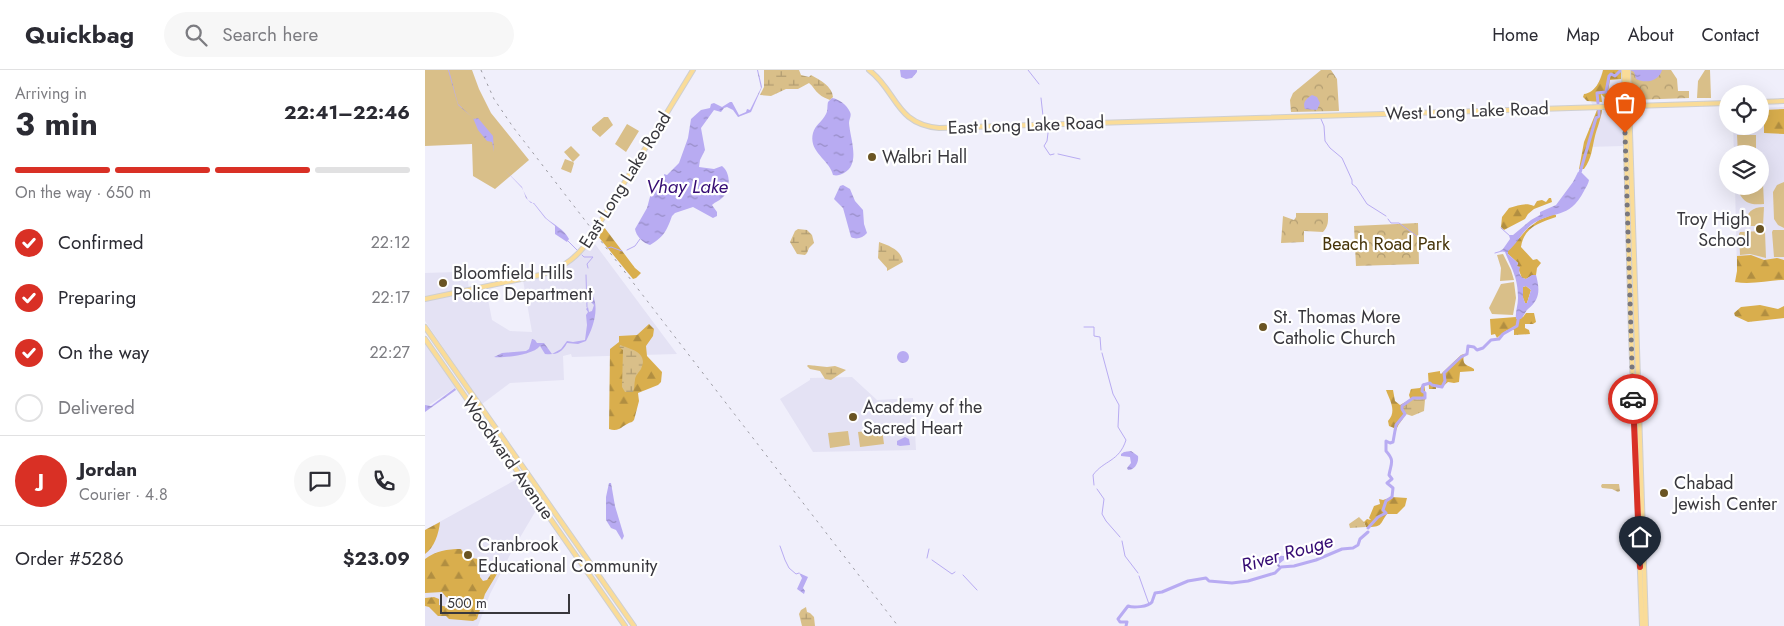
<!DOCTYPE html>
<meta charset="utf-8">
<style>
body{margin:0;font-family:Jost,sans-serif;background:#f7f7f7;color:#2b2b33;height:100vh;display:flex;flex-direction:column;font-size:19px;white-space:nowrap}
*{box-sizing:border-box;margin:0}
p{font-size:16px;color:#7c7c81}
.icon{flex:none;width:28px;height:28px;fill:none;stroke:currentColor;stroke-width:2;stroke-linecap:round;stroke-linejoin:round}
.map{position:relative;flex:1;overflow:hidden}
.sheet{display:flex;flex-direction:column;background:#fff;width:425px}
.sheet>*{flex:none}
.tools{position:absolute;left:1294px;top:15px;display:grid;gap:10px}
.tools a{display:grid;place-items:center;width:50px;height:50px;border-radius:50%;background:#fff;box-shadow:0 5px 20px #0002;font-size:25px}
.scale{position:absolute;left:15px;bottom:12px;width:130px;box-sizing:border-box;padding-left:5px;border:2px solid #38373c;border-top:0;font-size:14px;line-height:18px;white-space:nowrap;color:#38373c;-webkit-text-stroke:4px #fff;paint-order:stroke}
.pin{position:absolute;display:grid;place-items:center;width:42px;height:42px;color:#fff;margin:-51px -21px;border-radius:50% 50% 50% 0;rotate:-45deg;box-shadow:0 0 5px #0007}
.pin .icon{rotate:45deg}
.courier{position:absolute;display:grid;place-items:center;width:50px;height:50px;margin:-25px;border:4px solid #d93025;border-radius:50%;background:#fff;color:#222;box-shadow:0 1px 6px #0007}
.overview em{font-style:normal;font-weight:700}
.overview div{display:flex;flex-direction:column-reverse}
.overview{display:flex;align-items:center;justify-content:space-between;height:85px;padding:0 15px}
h1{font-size:32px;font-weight:700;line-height:38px}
.bar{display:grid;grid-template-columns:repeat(4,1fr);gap:8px 5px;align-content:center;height:60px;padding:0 15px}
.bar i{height:6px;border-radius:4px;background:#e1e1e2}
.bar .current{background:#d93025}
.bar p{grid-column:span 4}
.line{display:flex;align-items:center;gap:12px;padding:0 15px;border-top:1px solid #e1e1e2}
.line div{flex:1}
.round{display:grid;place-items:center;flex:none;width:52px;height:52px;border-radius:26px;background:#f7f7f7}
ol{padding:0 15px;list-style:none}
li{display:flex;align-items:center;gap:15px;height:55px}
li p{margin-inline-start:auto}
li .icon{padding:5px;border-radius:50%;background:#d93025;color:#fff;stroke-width:4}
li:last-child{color:#7c7c81}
li i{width:28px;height:28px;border:2px solid #e1e1e2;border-radius:50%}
header{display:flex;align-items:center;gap:30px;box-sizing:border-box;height:70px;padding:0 25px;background:#fff;border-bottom:1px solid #e1e1e2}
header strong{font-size:24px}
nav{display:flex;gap:28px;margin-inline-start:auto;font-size:18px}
.search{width:350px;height:45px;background:#f7f7f7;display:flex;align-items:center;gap:12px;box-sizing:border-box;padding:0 18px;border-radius:28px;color:#7c7c81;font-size:19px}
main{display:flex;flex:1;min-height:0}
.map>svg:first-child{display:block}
.built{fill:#e4e2f4}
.green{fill:#d9bf89}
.forest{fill:url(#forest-firs)}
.wetland{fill:url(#wetland-marsh)}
.park{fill:url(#park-crowns)}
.water{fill:url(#water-ripples);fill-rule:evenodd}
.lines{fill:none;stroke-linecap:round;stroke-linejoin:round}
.stream{stroke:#b8abf2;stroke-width:1}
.river{stroke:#b8abf2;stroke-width:3}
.major-casing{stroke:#cfcfd0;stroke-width:6}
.major{stroke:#fadc98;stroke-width:4}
.rail{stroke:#9c9ba3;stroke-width:1;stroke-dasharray:2.5 5;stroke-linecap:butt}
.done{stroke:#78777f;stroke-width:5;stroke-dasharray:0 9}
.route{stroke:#d93025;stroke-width:6}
.poi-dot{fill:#6a5423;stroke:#fff;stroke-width:2}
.labels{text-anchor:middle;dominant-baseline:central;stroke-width:4.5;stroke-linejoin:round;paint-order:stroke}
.street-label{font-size:18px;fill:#38373c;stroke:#fff}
.poi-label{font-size:18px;fill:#38373c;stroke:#fff;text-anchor:start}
.park-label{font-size:18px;fill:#463409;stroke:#fff}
.water-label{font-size:19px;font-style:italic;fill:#350b73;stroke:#fff}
</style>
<header>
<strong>Quickbag</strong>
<div class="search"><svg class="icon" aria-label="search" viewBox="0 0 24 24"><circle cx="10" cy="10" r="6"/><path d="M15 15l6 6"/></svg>Search here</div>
<nav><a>Home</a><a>Map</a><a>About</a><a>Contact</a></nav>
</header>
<main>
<section class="sheet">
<div class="overview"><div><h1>3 min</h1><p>Arriving in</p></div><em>22:41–22:46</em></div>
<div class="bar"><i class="current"></i><i class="current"></i><i class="current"></i><i></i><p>On the way · 650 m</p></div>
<ol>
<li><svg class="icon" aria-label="check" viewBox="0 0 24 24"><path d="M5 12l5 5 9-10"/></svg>Confirmed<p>22:12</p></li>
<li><svg class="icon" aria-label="check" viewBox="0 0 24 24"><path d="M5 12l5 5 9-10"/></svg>Preparing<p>22:17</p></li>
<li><svg class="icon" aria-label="check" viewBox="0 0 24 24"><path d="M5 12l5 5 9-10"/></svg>On the way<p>22:27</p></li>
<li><i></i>Delivered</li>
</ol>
<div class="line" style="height:90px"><b class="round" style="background:#d93025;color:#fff">J</b><div><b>Jordan</b><p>Courier · 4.8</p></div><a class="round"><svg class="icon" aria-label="chat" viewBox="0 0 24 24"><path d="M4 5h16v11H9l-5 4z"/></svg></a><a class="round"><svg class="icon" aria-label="phone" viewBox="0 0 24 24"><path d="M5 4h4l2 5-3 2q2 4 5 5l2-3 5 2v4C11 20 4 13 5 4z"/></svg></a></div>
<div class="line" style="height:65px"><div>Order #5286</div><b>$23.09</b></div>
</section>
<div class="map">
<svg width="1359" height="556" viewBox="0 0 1359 556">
<defs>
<pattern id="forest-firs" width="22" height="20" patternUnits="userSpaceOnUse" patternTransform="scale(1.25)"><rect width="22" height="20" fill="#d9ae4d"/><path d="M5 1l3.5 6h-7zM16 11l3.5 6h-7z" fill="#b18e41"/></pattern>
<pattern id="wetland-marsh" width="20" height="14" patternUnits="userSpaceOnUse" patternTransform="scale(1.25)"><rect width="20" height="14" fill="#d9bf89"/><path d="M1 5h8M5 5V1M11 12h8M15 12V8" fill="none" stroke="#b19c71"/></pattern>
<pattern id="park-crowns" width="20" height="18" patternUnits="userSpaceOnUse" patternTransform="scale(1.25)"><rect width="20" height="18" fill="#d9bf89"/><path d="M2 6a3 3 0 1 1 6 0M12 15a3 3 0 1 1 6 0" fill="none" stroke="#b19c71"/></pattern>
<pattern id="water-ripples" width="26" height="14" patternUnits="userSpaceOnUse" patternTransform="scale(1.25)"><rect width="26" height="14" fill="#b8abf2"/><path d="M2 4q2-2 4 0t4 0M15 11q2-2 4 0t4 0" fill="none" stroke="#978cc5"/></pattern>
</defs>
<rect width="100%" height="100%" fill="#f0effb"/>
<path class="built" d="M 1178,0 L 1196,0 L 1198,76 L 1162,77 L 1171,48 L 1171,40 L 1166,32 Z
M 1359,37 L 1359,202 L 1312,202 L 1310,116 L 1335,116 L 1335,84 L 1309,84 L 1308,56 L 1335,56 L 1335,38 Z
M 167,170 L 252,284 L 147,287 L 146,284 L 138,286 L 139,310 L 85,313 L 57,334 L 0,251 L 0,231 L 51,222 L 59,223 L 62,224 L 67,250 L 85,261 L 107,262 L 98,210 L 132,201 L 146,193 Z
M 31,202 L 32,206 L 42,205 L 44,219 L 0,226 L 0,203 Z
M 0,272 L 31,317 L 0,338 Z
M 427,307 L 452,330 L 488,328 L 491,380 L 388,382 L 355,329 L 385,310 L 385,308 Z
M 94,408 L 113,437 L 87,481 L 65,524 L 53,556 L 0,556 L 0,460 Z"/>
<path class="green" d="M 0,0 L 47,0 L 54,19 L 66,43 L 104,90 L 70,119 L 48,106 L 47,74 L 0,76 Z
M 1280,0 L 1285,0 L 1286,28 L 1272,28 L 1273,11 Z
M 179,47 L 183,47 L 188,55 L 175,67 L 167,60 L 167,57 Z
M 202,54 L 214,61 L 201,82 L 190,74 Z
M 1312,65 L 1331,65 L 1331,84 L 1313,84 Z
M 146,76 L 155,85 L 148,92 L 149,93 L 146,103 L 136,99 L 140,89 L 148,92 L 139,82 Z
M 1335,112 L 1338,113 L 1339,134 C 1326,135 1320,134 1314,123 L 1315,116 L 1335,116 Z
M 1359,112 L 1359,158 L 1353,155 L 1349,149 L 1348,122 L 1352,115 Z
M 1339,137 L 1338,156 L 1321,156 C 1320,144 1326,137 1339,137 Z
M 1348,160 L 1359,160 L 1359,187 L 1349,187 L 1347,162 Z
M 1338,161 L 1340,162 L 1341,188 L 1325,184 L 1315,185 L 1314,164 L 1315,162 Z
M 1078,184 L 1086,200 L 1089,210 L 1075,211 L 1076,198 L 1072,185 Z
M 1089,212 L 1091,228 L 1088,245 L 1067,244 L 1064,238 L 1076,214 Z
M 457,359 L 459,374 L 435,377 L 433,362 Z
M 423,361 L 425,375 L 405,378 L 403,363 Z"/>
<path class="forest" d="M 1178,0 L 1196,0 L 1196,9 L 1185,10 L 1182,27 L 1180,28 L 1176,24 L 1177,32 L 1162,31 L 1158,27 L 1159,24 C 1170,23 1176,10 1178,0 Z
M 1359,39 L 1359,64 L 1339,63 L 1339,40 Z
M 1172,40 L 1177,40 C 1176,49 1172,58 1170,66 C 1167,78 1167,88 1159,99 L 1154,99 L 1159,72 Z
M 1124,128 L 1126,128 L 1127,132 L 1109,139 L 1103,144 L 1100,149 L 1079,160 L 1076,157 L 1077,147 L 1084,138 C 1093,136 1100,132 1109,136 L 1112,131 L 1117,130 L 1121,132 Z
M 1129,144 L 1131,145 L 1131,147 C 1114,153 1099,157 1096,177 L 1108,190 L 1112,189 L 1116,193 L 1112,198 L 1111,205 L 1108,205 L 1101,209 L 1097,208 L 1092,196 L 1093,193 L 1083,184 L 1083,181 L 1102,159 L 1114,150 Z
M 179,157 L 210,198 L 216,203 L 211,208 L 208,209 L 172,165 L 176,158 Z
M 1326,185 L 1339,190 L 1352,188 L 1359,190 L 1359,210 C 1345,210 1327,215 1310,212 L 1312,201 L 1312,186 Z
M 1101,216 L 1106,220 L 1102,233 L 1100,233 L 1098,228 L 1098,217 Z
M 1335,235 L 1353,239 L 1359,236 L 1359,248 L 1323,252 L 1310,246 L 1309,243 L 1316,237 Z
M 1101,243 L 1109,243 L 1111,252 L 1108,254 L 1100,254 L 1100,258 L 1104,260 L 1105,264 L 1089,265 L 1089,260 C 1082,258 1077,264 1072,268 L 1070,264 L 1066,265 L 1065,249 L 1091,247 L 1091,249 L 1098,247 Z
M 224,254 L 229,259 L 228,266 L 221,276 L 222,286 L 237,302 L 236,312 L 233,315 L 213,323 L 214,331 L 209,350 L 207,352 C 198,354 195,363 184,359 L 185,279 L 194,272 L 194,266 L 212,265 Z
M 1039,284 C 1037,296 1041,294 1049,299 L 1049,301 L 1035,302 L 1034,312 L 1029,313 L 1023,312 L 1016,318 L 1011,317 L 1011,319 L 1004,319 L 1003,303 L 1015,301 L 1015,303 L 1016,304 L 1036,285 Z
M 999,313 L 1001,327 L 1000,330 L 991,329 L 986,331 L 984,325 L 986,319 L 995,318 Z
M 961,320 L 968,320 L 970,331 L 975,335 L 984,330 L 985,331 L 981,336 C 981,351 974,350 971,361 L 969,358 L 964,356 L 963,351 C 972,341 965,331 961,320 Z
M 967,427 L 982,428 L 980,436 L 972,444 L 962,444 C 954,455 958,457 941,457 L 939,452 L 942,449 L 946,450 L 944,448 L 949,436 L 955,434 L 954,429 L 958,430 Z
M 15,452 C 14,463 9,478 0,484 L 0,460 Z
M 36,479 L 41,487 L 53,489 L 55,507 L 58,511 L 62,510 L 66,504 L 67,499 L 72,504 L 60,524 L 52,549 L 48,551 L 24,549 L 21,546 L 13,546 L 4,537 L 0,536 L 0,528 L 9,527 L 14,529 L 14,535 L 22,537 L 27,533 L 27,529 L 21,527 L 17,522 L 0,523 L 0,489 C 11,481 22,479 36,479 Z"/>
<path class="wetland" d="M 339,0 L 374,0 L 376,5 L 384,7 L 386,5 C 395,10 407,16 408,27 L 405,30 C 401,28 397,27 394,24 C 390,21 388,16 384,13 L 373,19 L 361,19 L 346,26 L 335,25 L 339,17 Z
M 373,159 L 382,160 L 387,165 L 389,173 L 384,178 L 382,183 L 380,185 L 372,184 L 365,172 L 370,161 Z
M 454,172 C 465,176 476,180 478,192 L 462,201 L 462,198 L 453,188 Z
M 195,275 C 205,279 224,282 216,299 C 214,302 210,306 210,310 C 209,315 210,317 208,322 L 200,322 L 197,317 L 198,280 L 194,277 Z
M 383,295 L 402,297 L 410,296 L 421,300 L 406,310 L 400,309 L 395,301 L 385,299 L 382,296 Z
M 989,329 L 1000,330 L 999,341 L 987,346 L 981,344 L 978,338 L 985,331 Z
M 934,447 L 939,452 L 941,457 L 925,458 L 924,454 Z
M 381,537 L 382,542 L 385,543 L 389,547 L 390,556 L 377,556 L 374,544 L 376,540 Z"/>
<path class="park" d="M 896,0 L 906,0 L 912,9 L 914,41 L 866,42 L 865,30 L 868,23 Z
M 1205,0 L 1246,0 L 1252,9 L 1253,21 L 1264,21 L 1264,28 L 1206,30 Z
M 871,143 L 903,143 C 903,150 904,156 898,162 L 879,161 L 879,172 L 856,173 L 858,146 L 869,150 L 871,147 Z
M 993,153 L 994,194 L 931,196 L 929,156 Z
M 1177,414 L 1194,414 L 1195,421 L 1193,422 L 1187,419 L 1177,418 L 1176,416 Z"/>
<path class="water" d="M 23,0 L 24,0 L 33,34 L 49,49 L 53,48 L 68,66 L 69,82 L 79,99 L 97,117 L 101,128 L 106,133 L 109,133 L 121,148 C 129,155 139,159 144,169 L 142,172 L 130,164 L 130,156 L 120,148 L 109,134 L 103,130 L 97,118 L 79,99 L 69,82 L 67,72 L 62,71 L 53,60 L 48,48 L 33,35 Z
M 332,0 L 333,0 L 337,17 L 326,42 L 313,47 L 308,40 L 302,37 L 299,38 L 296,42 L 289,40 L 276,58 L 280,80 L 275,90 L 274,97 L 289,99 L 297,96 C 306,103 306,120 297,128 C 294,131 290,132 287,135 L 292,142 L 292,146 L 288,148 L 268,137 L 250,143 L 247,146 C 242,160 239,167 225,175 C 218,173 211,166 210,159 L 222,138 L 226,123 L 231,115 L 240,109 L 239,104 L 242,105 L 254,93 L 263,68 L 266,49 L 276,40 L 285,38 L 286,34 L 289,33 L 297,37 L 305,32 L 307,32 L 314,45 L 321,42 L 322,39 L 325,40 L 336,18 Z
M 475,0 L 492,0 L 492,2 L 487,8 L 481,9 L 476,7 Z
M 1205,0 L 1237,0 C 1234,11 1221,14 1211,9 L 1209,2 Z
M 887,25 L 892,27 L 895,33 L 892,40 L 880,39 C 877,32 882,28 887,25 Z
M 407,28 C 414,29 422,35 425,42 C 427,46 424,49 424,53 C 425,68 436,94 419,103 C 415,105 412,106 408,105 C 405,90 383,82 388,63 C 390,55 397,52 401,44 C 403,41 402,36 403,32 Z
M 1153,102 L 1157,103 L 1164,110 C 1163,115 1161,117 1159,121 C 1143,151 1129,139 1106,155 C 1096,163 1092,174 1083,181 L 1083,184 L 1093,193 L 1092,196 L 1095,197 C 1093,202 1095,208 1101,209 L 1107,205 L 1111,205 C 1115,220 1115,229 1103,239 C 1100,242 1099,246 1096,249 L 1091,249 C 1090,242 1093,236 1093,228 C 1093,207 1087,200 1080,182 L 1075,181 L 1078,179 L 1085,169 L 1084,165 L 1088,165 L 1106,150 L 1115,145 L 1115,142 L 1131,135 L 1148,112 ZM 1101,216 L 1106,220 L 1102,233 L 1100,233 L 1098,227 L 1098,217 Z
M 418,115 L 425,119 L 430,131 L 438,140 L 439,154 L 442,163 C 438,168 431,170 426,167 L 418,138 L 409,129 L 415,116 Z
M 167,224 C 175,238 168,258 161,271 L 153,274 L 142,273 C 137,283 131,285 120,284 L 115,276 C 108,285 80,288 69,287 L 77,283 L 101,281 L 104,279 L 107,269 L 110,270 L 112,273 L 119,273 L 127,284 L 136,279 L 142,271 L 148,272 L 160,270 L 162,255 L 161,245 L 163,242 L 161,239 L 163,237 L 164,242 L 167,241 L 169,235 L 166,232 Z
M472 287a6 6 0 1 1 12 0a6 6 0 1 1-12 0Z
M 30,318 L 31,320 L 0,342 L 0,335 L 6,336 Z
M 480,367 L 484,369 L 485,375 L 475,376 L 472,375 L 472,371 Z
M 706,381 L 713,386 C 714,392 710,400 703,400 L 702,398 L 706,393 L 705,387 L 696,386 L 696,384 L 699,382 Z
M 184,413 L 186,413 L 190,436 L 199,466 L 197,470 L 191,460 L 186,458 L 181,450 L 181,427 Z
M 848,485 L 859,486 L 859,490 L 854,494 L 856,497 L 853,497 L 852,495 L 846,493 L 846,488 Z
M 374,503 L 383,507 L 378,518 L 380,521 L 379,524 L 372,519 L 377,508 Z"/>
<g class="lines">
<path class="stream" d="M 603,0 L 614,14
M 616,28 L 618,46 L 620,51
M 896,49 L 899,56 L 900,71 L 905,78 L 917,88 L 927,110 L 927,114 L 931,117 L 942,134 L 961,146
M 623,63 L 622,71 L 619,76 L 625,85 L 629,84
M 633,84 L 655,89
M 963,149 L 966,153 L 974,153 L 993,167
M 1076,158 L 1085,166
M 143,171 L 153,181
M 183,178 L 186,177 L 197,181
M 202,180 L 210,176 L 215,169
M 1070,183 L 1077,181
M 157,185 L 159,187 L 168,187 L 162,194 L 163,198
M 161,205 L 162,237
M 659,257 L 669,257 L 669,266 L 675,267 L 676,280
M 669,415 L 668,405 C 679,390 694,392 701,370 L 693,357 L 694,335 L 688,324 L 677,283
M 672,419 L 679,429 L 677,444 L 681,451 L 695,467
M 697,471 L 700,486 L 713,503
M 355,476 L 360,490 L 364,498 L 371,504 L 374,503
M 502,488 L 504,479
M 507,490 L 527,504 L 530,502
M 538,505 L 552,520
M 714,506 L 724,534"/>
<path class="river" d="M 1173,33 L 1172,23 L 1181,22 L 1184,6 L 1186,4 L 1190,6 L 1196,0
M 1154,106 L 1171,48 L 1174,46 L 1174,40
M 943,458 L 953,447 L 961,443 L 958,440 L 961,431 L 967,427 L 968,418 L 962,413 L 967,409 L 964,405 C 966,393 970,391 961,381 L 961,371 L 965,373 L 968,372 L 971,355 L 980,344 L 977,339 L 977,336 L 988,328 L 1000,328 L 1000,323 L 997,321 L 998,315 L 1005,313 L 1007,315 L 1017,317 L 1020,311 L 1019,303 L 1036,287 L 1042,284 L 1043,276 L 1049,277 L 1052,280 L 1058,278 L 1066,270 L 1074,269 L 1078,264 L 1092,256 L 1094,245
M 701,556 L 702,552 L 695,552 L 693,549 L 703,536 C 708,538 723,537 727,532 C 727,531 730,524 730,523 L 737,522 L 763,511 L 781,508 L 784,511 L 807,513 L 823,511 L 850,503 L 856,497 L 869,496 L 891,490 L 917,479 L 928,478 L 933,475 L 935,469 L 943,462"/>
<defs>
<path id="major" d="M 444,0 C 472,21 470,54 514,58 L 1302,33
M 1199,0 L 1206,264 L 1217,556
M 1203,0 L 1221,556
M 1335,32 L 1359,31
M 0,229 L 115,205 C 140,198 155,185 168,164 L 268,0
M 0,257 L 209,556
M 0,269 L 200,556"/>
</defs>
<use href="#major" class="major-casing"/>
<use href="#major" class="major"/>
<path class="rail" d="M 56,0 L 69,29 L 88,57 L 473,556"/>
</g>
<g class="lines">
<path class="done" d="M 1200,63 L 1208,329"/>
<path class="route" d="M 1208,329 L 1215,497"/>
</g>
<g class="poi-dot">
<circle cx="447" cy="87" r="5"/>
<circle cx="1335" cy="159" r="5"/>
<circle cx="18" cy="213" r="5"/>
<circle cx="838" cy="257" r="5"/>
<circle cx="428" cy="347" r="5"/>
<circle cx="1239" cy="423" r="5"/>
<circle cx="43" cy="485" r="5"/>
</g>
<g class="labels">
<g class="street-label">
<text transform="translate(1042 41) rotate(-2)">West Long Lake Road</text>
<text transform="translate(601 55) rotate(-2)">East Long Lake Road</text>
<text transform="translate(200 110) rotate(-58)">East Long Lake Road</text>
<text transform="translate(83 388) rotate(55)">Woodward Avenue</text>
</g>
<g class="poi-label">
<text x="457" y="87">Walbri Hall</text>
<text x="1325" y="149" text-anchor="end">Troy High<tspan x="1325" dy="21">School</tspan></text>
<text x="28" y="203">Bloomfield Hills<tspan x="28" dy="21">Police Department</tspan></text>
<text x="848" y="247">St. Thomas More<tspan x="848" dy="21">Catholic Church</tspan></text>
<text x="438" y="337">Academy of the<tspan x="438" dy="21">Sacred Heart</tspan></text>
<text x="1249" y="413">Chabad<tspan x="1249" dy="21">Jewish Center</tspan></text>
<text x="53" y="475">Cranbrook<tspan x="53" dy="21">Educational Community</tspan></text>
</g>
<g class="park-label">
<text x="961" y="174">Beach Road Park</text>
</g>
<g class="water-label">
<text x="262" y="116">Vhay Lake</text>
<text transform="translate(862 483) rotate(-16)">River Rouge</text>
</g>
</g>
</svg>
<div class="tools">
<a><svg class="icon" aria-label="locate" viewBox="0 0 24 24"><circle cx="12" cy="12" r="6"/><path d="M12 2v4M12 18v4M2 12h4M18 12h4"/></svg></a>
<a><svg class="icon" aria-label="layers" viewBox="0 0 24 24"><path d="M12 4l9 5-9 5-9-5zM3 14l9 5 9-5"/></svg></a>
</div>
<div class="scale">500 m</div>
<div class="pin" style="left:1200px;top:63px;background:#ea580c"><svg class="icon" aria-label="bag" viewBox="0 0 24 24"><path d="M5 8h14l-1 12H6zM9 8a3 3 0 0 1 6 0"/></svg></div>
<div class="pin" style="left:1215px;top:497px;background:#1f2937"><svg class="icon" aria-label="home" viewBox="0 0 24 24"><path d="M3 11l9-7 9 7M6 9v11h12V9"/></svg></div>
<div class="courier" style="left:1208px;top:329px"><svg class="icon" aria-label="car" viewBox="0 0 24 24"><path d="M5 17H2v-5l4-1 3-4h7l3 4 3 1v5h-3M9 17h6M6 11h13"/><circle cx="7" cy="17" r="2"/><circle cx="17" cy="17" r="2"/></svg></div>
</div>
</main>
